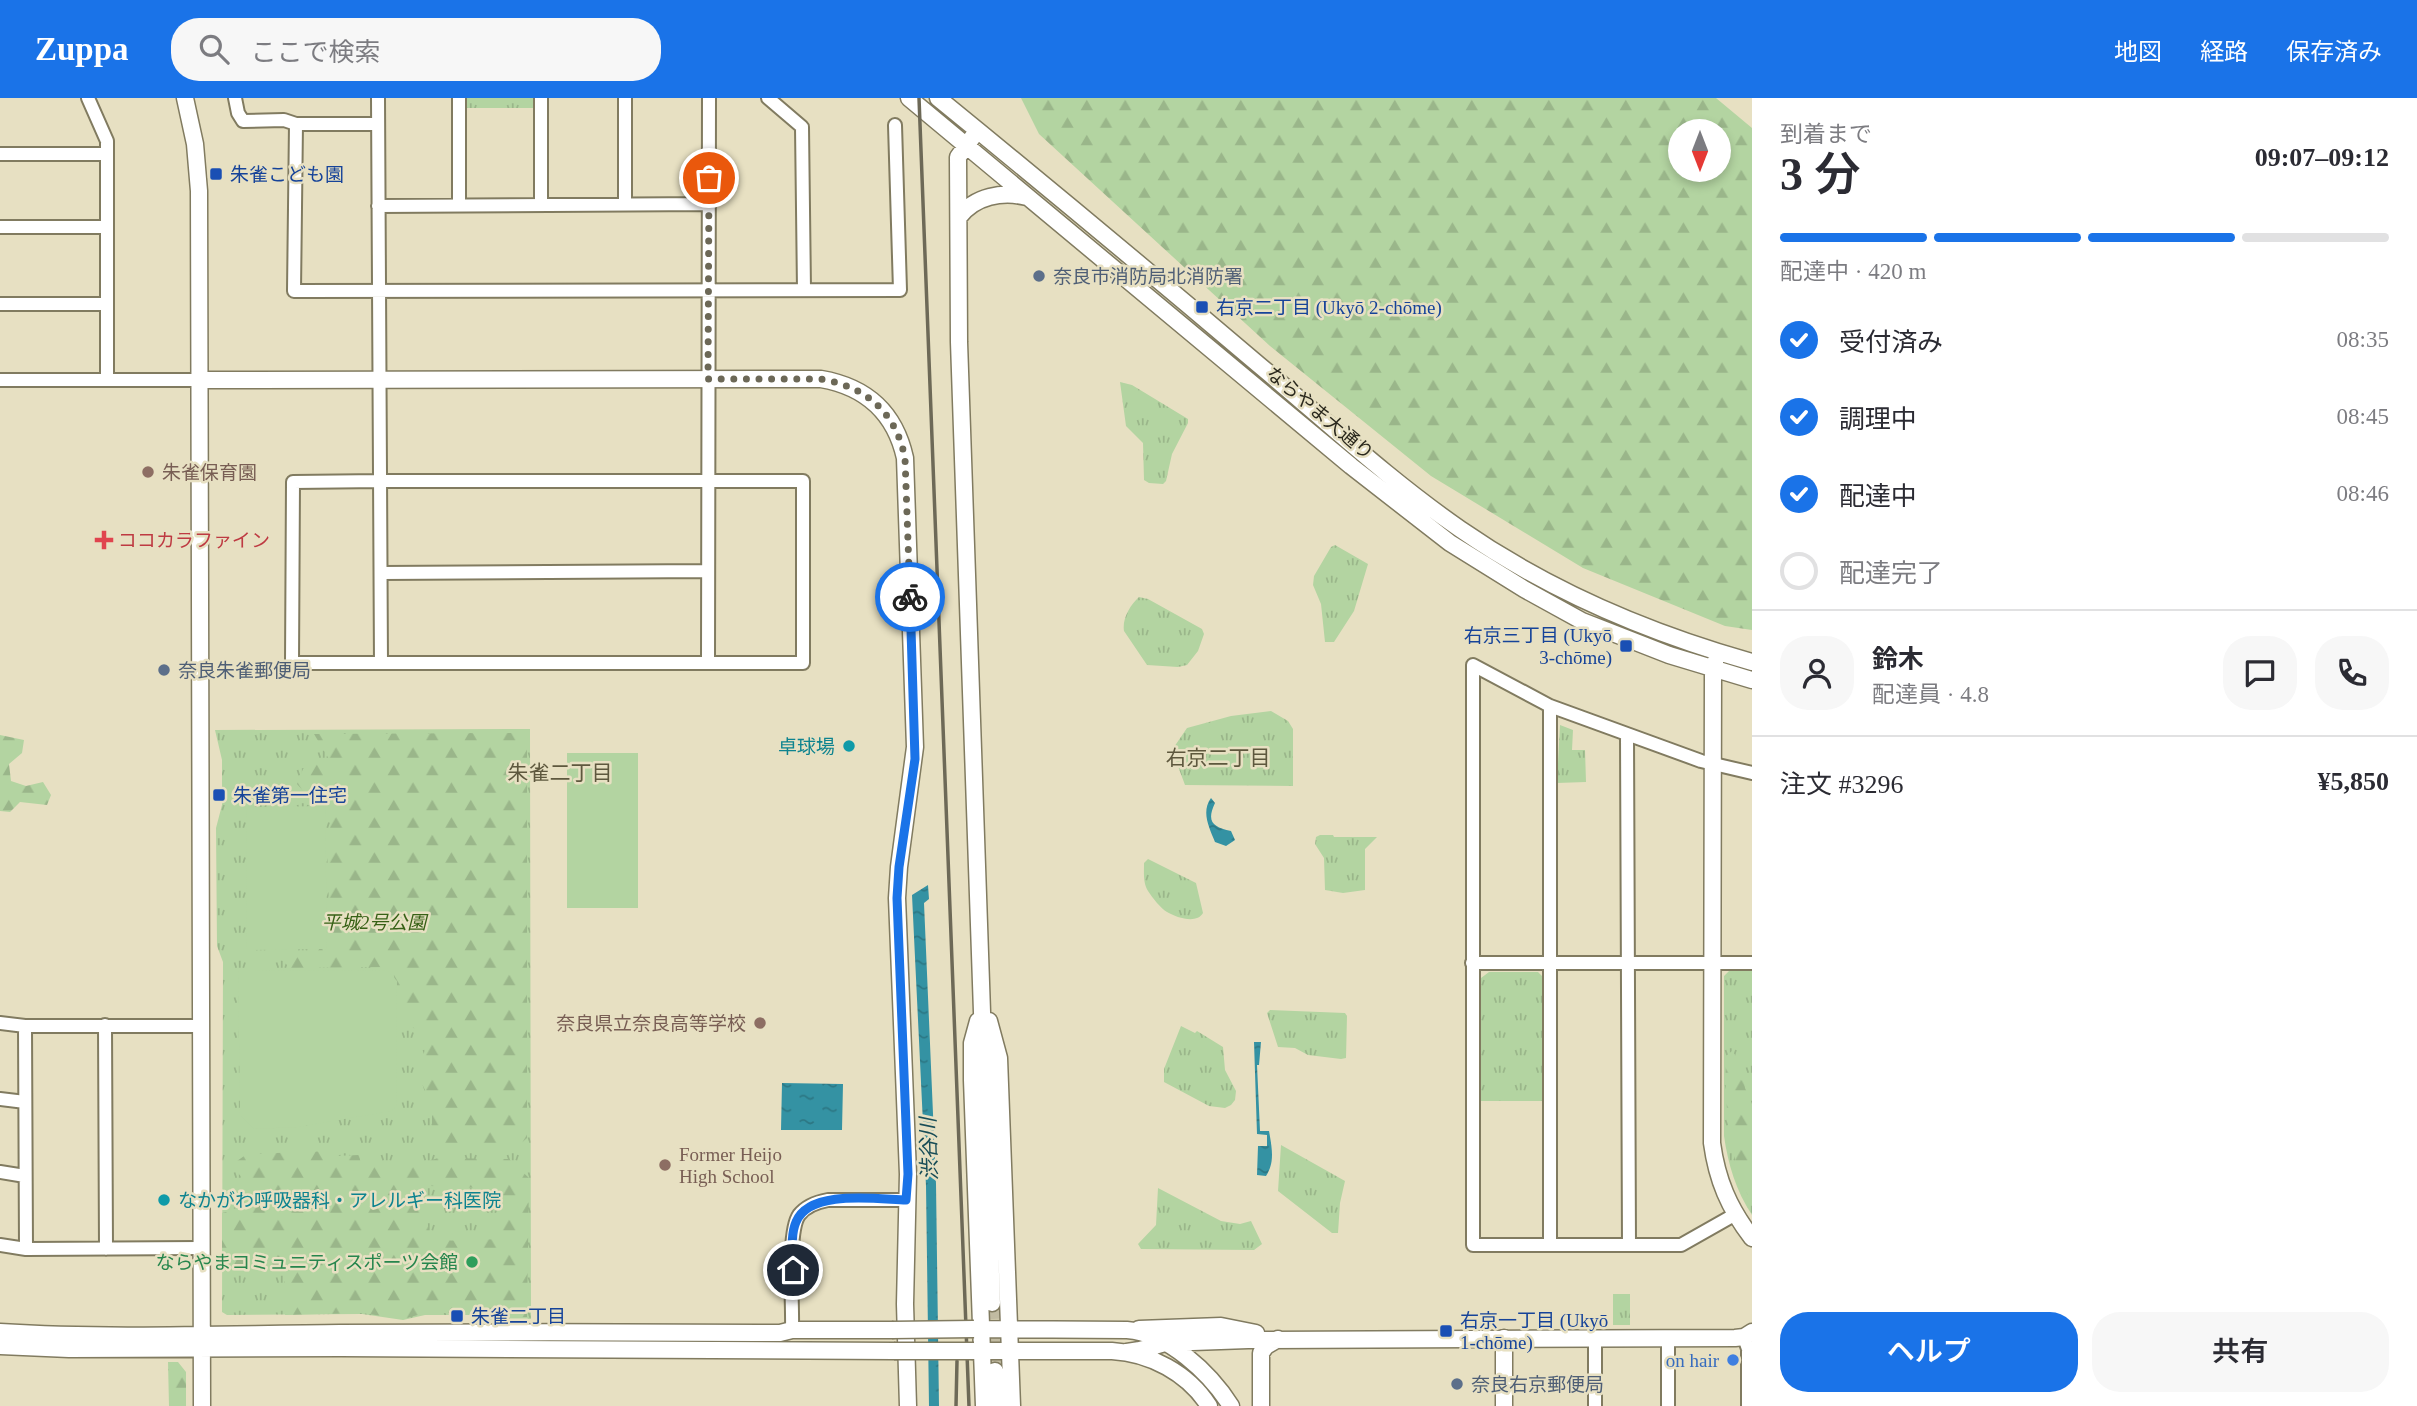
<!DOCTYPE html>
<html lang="ja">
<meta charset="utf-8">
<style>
body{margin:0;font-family:"Times New Roman","Noto Sans JP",serif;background:#f7f7f7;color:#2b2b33;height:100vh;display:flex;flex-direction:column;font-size:26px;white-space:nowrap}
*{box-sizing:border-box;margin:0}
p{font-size:23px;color:#7c7c81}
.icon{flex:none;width:38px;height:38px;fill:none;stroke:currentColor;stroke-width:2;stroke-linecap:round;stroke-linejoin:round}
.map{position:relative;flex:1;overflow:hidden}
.details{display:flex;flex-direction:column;background:#fff;width:665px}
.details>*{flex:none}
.needle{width:46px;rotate:180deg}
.buttons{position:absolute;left:1668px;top:21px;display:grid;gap:14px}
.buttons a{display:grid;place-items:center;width:63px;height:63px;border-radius:50%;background:#fff;box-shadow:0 4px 10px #0003;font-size:35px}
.pin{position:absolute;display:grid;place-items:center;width:60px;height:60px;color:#fff;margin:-30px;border:4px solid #fff;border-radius:50%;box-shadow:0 2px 7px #0007}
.courier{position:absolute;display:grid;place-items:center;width:70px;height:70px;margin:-35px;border:5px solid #1a73e8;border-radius:50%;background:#fff;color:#222;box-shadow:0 2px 9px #0007}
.summary em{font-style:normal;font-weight:600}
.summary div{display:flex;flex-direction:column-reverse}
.summary{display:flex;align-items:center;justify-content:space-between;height:119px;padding:0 28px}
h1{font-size:46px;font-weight:600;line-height:52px}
.bar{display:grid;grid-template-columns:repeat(4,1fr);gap:10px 7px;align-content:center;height:84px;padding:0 28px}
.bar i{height:9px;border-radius:5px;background:#e1e1e2}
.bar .active{background:#1a73e8}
.bar p{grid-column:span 4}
.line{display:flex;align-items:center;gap:18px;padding:0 28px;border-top:2px solid #e1e1e2}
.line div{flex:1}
.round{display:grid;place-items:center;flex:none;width:74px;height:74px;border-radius:28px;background:#f7f7f7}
ol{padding:0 28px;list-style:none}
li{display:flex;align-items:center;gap:21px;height:77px}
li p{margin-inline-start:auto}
li .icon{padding:7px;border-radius:50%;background:#1a73e8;color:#fff;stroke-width:4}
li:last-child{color:#7c7c81}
li i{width:38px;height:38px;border:4px solid #e1e1e2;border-radius:50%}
.button{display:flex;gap:14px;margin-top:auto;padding:14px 28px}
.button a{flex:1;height:80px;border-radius:28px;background:#1a73e8;color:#fff;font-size:28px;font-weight:600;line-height:80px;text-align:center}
.button a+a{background:#f7f7f7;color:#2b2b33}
header{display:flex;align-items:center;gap:42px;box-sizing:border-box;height:98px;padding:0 35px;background:#1a73e8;color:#fff}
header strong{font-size:33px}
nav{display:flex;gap:38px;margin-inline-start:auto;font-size:24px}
.search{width:490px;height:63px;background:#f7f7f7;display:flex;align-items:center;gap:18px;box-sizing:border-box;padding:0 24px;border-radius:28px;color:#7c7c81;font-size:26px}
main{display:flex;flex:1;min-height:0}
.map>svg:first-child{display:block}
.grass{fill:url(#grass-tufts)}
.forest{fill:url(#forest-firs);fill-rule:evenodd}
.pitch{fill:#b3d4a1}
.water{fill:url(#water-ripples)}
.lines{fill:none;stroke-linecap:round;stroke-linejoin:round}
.tertiary-tunnel{stroke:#c1bba1;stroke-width:16;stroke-dasharray:16 8;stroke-linecap:butt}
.minor-casing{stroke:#817b60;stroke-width:16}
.tertiary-casing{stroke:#817b60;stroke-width:19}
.minor{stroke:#fff;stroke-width:12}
.tertiary{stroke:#fff;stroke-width:16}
.rail{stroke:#6d6957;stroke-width:3.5}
.tertiary-bridge-casing{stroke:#817b60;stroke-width:19;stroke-linecap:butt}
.tertiary-bridge{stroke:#fff;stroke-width:16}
.done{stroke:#6c6857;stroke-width:7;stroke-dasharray:0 12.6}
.route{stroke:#1a73e8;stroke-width:9}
.transit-dot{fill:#1a4fb4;stroke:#e7e0c2;stroke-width:2.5}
.service-dot{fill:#5c6f8a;stroke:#e7e0c2;stroke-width:2.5}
.education-dot{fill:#8d6e63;stroke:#e7e0c2;stroke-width:2.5}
.health-dot{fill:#e0444e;stroke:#e7e0c2;stroke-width:2.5}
.culture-dot{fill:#0f9aa8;stroke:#e7e0c2;stroke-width:2.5}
.leisure-dot{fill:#2e9e5b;stroke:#e7e0c2;stroke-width:2.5}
.shop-dot{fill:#3f7fe0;stroke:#e7e0c2;stroke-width:2.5}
.labels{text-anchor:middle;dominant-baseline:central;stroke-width:5;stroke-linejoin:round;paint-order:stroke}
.transit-label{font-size:19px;fill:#164399;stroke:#e7e0c2;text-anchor:start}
.service-label{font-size:19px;fill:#4e5e75;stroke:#e7e0c2;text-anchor:start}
.street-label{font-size:19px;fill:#2a281d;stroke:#e7e0c2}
.education-label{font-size:19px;fill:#785e54;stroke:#e7e0c2;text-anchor:start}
.health-label{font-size:19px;fill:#be3a42;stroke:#e7e0c2;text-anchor:start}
.culture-label{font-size:19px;fill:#0d838f;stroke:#e7e0c2;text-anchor:end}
.park-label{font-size:19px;font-style:italic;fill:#376116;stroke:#e7e0c2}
.leisure-label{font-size:19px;fill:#27864d;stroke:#e7e0c2;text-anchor:end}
.shop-label{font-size:19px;fill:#366cbe;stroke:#e7e0c2;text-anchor:end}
.neighbourhood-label{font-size:21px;fill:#5e583e;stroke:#e7e0c2}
.water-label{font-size:21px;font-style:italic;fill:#184d57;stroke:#e7e0c2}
</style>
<header>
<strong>Zuppa</strong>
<div class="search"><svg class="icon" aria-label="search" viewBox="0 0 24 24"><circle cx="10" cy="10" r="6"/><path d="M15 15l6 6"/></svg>ここで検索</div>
<nav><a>地図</a><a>経路</a><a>保存済み</a></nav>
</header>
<main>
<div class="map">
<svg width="1752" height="1308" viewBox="0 0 1752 1308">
<defs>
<pattern id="grass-tufts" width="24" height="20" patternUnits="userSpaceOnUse" patternTransform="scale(1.75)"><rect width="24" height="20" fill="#b3d4a1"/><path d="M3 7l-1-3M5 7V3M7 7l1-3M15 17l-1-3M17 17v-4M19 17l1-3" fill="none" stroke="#9ab68a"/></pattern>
<pattern id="forest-firs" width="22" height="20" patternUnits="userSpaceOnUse" patternTransform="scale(1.75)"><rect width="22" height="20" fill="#b3d4a1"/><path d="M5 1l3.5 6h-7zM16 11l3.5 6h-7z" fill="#9ab68a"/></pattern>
<pattern id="water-ripples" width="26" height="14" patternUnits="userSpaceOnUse" patternTransform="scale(1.75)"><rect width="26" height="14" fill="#3492a3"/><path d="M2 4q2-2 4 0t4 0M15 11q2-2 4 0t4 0" fill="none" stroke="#2c7784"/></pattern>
</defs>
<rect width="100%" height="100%" fill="#e7e0c2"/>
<path class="grass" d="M 464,0 L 535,0 L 535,10 L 464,10 Z
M 1120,284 L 1132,287 L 1188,321 L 1188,325 L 1172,356 L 1166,383 L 1163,386 L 1149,385 L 1144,382 L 1143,345 L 1126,328 Z
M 1335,447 L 1368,466 L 1354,513 L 1334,544 L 1325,544 L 1321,506 L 1313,487 L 1314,478 L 1331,449 Z
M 1139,499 L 1148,501 L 1202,531 L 1204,536 L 1198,553 L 1187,567 L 1178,569 L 1147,567 L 1124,533 C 1122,521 1130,507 1139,499 Z
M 1271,613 L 1288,623 L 1293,631 L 1293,688 L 1185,687 L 1172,652 L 1187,630 L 1231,618 Z
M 1560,627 L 1573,632 L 1572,652 L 1585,652 L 1586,684 L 1557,685 Z
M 530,631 L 531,1221 L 493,1222 L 470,1217 L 425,1217 L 403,1222 L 362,1216 L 227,1217 L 222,1214 L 223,864 L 217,848 L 216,730 L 222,707 L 222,662 L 215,632 Z
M 1320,737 L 1333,737 L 1334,739 L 1377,739 L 1365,751 L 1365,792 L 1343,795 L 1325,792 L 1324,760 L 1315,746 L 1316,739 Z
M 1148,761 L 1196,785 L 1203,815 C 1197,826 1177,820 1167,814 C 1161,811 1152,799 1148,793 C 1143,785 1144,775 1144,765 Z
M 1729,873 L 1752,873 L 1752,1117 C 1736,1093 1728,1066 1724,1038 L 1724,878 Z
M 1489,874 L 1538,874 L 1543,879 L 1544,1003 L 1481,1003 L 1481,880 Z
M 1270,912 L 1345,915 L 1347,918 L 1346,960 L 1341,961 L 1308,957 L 1295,950 L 1278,949 L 1267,915 Z
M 1181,928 L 1195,935 L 1197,933 L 1223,949 L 1225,972 L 1236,993 L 1235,1002 L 1231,1007 L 1225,1010 L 1209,1008 L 1164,984 L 1164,971 Z
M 1281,1047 L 1345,1083 L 1340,1105 L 1338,1135 L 1332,1135 L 1278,1093 Z
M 1158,1090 L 1221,1123 L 1240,1126 L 1251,1123 L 1262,1146 L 1254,1152 L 1141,1151 L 1138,1146 L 1156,1127 Z
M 1613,1196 L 1630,1196 L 1630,1227 L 1613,1227 Z"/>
<path class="forest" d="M 1021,0 L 1716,0 L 1752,30 L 1752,532 L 1725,528 L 1583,470 L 1431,378 L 1270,248 L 1039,36 ZM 1680,33 L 1718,33 L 1718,72 L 1680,72 Z
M 527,635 L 527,1040 L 517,1049 L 443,1051 L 432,1044 L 432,1006 L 419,980 L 427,940 L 404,923 L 392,869 L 290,870 L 282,862 L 287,857 L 316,855 L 326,843 L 329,809 L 327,748 L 331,721 L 320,699 L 306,696 L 297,686 L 303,671 L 329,661 L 314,636 Z
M 0,637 L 24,642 L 22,655 L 9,666 L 11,683 L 26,688 L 43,684 L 51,697 L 47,707 L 20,704 L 10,714 L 0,713 Z
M 1732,953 L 1741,964 L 1745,990 L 1752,1006 L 1752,1105 C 1729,1065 1724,1004 1726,958 Z
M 334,1053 L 334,1058 L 359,1057 L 361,1066 L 414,1068 L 438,1060 L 509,1061 L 529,1080 L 527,1219 L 495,1220 L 471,1215 L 425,1215 L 403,1221 L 362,1215 L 285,1217 L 285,1169 L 222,1170 L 222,1115 C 234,1113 241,1106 252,1103 L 256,1096 L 238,1075 L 237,1063 L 247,1056 ZM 430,1088 L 481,1090 L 499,1104 L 503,1141 L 437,1143 L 430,1141 L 423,1094 Z
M 168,1264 L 178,1264 L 186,1274 L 186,1308 L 169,1308 Z"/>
<path class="pitch" d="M 567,655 L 638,655 L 638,810 L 567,810 Z
M 325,708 L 327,851 L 247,852 L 246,709 Z
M 238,872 L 388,873 L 397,883 L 396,1009 L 391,1013 L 298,1029 L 254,1031 L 240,1017 Z"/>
<path class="water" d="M 1211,700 L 1215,705 C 1206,724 1213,729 1231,733 L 1235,742 L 1226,748 L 1215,744 C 1209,729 1201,714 1211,700 Z
M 928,787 L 929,801 L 924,805 L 936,1086 L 939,1308 L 929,1308 L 926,1088 L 912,797 Z
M 1254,944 L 1261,944 L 1259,967 L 1257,967 L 1260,1033 L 1269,1033 C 1272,1050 1275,1064 1266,1078 L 1257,1077 L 1258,1048 L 1267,1048 L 1267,1037 L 1257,1036 Z
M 782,985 L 843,986 L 842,1032 L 781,1032 Z"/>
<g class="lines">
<path class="tertiary-tunnel" d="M 992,1205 L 995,1273"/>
<defs>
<path id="minor" d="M 88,0 L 107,43 L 107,281
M 235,0 L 238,15 L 243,23 L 284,22 L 296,26 L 378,26
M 378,0 L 381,565
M 541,0 L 541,107
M 768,0 L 802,29 L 804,192
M 296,26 L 294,193 L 900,192 L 895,27
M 0,56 L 107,56
M 459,107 L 459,0
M 625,107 L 625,0
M 378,108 L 709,106
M 0,129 L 107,129
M 0,206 L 107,206
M 0,282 L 200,282
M 381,383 L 803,383 L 803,565 L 292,565 L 293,384 Z
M 381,475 L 708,473
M 708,565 L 709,0
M 1550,608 L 1550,1147
M 1627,637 L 1629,1147
M 1472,865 L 1752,865
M 0,925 L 25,928 L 199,928
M 105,927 L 106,1151
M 25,928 L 26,1151
M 0,1001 L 25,1004
M 0,1074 L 25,1078
M 1734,1117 L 1681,1147 L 1473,1147 L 1473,567 L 1550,608 L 1701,663 L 1752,675
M 0,1147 L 26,1151 L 201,1150
M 792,1232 C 793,1208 787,1134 799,1117 C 806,1108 817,1104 828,1102 L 906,1102
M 1744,1239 L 1748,1251 L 1748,1308
M 1595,1240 L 1595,1308
M 1668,1308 L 1668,1240"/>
<path id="tertiary" d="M 185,0 L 195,46 L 199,93 L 202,1308
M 909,0 L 1351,368 L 1450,445 L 1524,491 L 1582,523 L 1669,557 L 1752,582
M 938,0 C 1046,88 1153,177 1259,267 C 1325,322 1389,382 1460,431 C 1548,492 1649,535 1752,564
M 977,33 L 958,59 L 959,244 L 992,1205
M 959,119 C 975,98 1002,93 1027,99
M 200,282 L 821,281 C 867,289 895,315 905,360 L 915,649 L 899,769 L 897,800 L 908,1076 L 905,1206 L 908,1308
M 1715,564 L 1713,572 L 1712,1045 C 1717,1082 1729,1110 1752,1140
M 978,923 L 972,945 L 972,982 L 984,1308
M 989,923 L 999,960 L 1012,1308
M 974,1231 L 1127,1232 C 1168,1235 1210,1275 1231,1308
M 1139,1231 L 1221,1228 L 1256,1235
M 0,1234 C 113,1241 227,1236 340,1235 C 480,1234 620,1234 760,1235 L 780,1235 L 792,1232 L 892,1232
M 1504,1240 L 1504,1308
M 0,1248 L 69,1251 L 341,1250 L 894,1253
M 974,1253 L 1112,1253 C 1150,1255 1188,1275 1209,1308
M 1127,1254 L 1140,1252 L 1165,1245 L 1248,1242 L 1735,1240 L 1744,1239 L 1752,1234
M 995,1273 L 997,1308
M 1261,1308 L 1261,1255 L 1266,1248 L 1278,1241"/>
</defs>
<use href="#minor" class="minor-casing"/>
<use href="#tertiary" class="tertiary-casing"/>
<use href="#minor" class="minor"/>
<use href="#tertiary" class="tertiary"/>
<path class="rail" d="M 919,0 L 969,1308
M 956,1308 L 957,1263"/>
<defs>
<path id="tertiary-bridge" d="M 892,1232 L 974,1231
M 894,1253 L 974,1253"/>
</defs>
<use href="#tertiary-bridge" class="tertiary-bridge-casing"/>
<use href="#tertiary-bridge" class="tertiary-bridge"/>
</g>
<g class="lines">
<path class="done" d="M 709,80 L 708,281 L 821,281 C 867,289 896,315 905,360 L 910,499"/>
<path class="route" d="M 793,1172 C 793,1157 790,1138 796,1124 C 809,1091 876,1101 906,1102 L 908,1076 L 897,800 L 899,769 L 915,661 L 910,499"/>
</g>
<g class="transit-dot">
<rect x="209" y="69" width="14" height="14" rx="3.5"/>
<rect x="1195" y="202" width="14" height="14" rx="3.5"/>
<rect x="1619" y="541" width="14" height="14" rx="3.5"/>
<rect x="212" y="690" width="14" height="14" rx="3.5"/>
<rect x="450" y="1211" width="14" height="14" rx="3.5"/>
<rect x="1439" y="1226" width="14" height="14" rx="3.5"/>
</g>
<g class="service-dot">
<circle cx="1039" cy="178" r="7"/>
<circle cx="164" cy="572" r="7"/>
<circle cx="1457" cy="1286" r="7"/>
</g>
<g class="education-dot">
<circle cx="148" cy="374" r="7"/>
<circle cx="760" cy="925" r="7"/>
<circle cx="665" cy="1067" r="7"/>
</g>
<path class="health-dot" d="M100.5 431.5h7v7h7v7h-7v7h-7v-7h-7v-7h7z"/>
<g class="culture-dot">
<circle cx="849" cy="648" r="7"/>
<circle cx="164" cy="1102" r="7"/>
</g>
<circle class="leisure-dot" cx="472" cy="1164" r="7"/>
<circle class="shop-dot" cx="1733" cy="1262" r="7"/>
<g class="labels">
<g class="transit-label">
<text x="230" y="76">朱雀こども園</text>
<text x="1216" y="209">右京二丁目 (Ukyō 2-chōme)</text>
<text x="1612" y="537" text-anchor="end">右京三丁目 (Ukyō<tspan x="1612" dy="22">3-chōme)</tspan></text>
<text x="233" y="697">朱雀第一住宅</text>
<text x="471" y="1218">朱雀二丁目</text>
<text x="1460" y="1222">右京一丁目 (Ukyō<tspan x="1460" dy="22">1-chōme)</tspan></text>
</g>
<g class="service-label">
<text x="1053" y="178">奈良市消防局北消防署</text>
<text x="178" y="572">奈良朱雀郵便局</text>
<text x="1471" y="1286">奈良右京郵便局</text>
</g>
<g class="street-label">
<text transform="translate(1320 315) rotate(40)">ならやま大通り</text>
</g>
<g class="education-label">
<text x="162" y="374">朱雀保育園</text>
<text x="746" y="925" text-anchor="end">奈良県立奈良高等学校</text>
<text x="679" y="1056">Former Heijo<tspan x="679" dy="22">High School</tspan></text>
</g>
<g class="health-label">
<text x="118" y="442">ココカラファイン</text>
</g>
<g class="culture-label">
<text x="835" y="648">卓球場</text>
<text x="178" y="1102" text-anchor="start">なかがわ呼吸器科・アレルギー科医院</text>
</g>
<g class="park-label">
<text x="374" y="824">平城2号公園</text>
</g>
<g class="leisure-label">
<text x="458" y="1164">ならやまコミュニティスポーツ会館</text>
</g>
<g class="shop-label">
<text x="1719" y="1262">on hair</text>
</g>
<g class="neighbourhood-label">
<text x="1218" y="660">右京二丁目</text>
<text x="560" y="675">朱雀二丁目</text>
</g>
<g class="water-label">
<text transform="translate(929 1051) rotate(-92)">渋谷川</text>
</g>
</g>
</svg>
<div class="buttons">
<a><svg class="needle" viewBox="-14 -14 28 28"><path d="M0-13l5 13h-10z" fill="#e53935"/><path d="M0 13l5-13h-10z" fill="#7c7c81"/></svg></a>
</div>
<div class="pin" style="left:709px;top:80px;background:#ea580c"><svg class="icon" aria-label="bag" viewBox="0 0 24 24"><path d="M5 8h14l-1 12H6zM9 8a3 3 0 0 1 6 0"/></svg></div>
<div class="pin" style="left:793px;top:1172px;background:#1f2937"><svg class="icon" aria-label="home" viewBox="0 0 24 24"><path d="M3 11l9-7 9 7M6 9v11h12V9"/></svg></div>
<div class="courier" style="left:910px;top:499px"><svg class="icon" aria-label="bike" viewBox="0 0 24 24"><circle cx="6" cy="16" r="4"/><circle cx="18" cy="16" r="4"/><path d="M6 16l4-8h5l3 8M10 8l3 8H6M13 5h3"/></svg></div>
</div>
<section class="details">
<div class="summary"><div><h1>3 分</h1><p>到着まで</p></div><em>09:07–09:12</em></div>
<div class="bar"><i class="active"></i><i class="active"></i><i class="active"></i><i></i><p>配達中 · 420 m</p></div>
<ol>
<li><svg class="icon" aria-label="check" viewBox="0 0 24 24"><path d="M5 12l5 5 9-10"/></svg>受付済み<p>08:35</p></li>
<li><svg class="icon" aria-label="check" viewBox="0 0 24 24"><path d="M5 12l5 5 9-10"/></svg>調理中<p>08:45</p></li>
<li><svg class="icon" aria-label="check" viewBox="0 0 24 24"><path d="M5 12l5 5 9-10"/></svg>配達中<p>08:46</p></li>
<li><i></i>配達完了</li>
</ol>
<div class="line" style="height:126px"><a class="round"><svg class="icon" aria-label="person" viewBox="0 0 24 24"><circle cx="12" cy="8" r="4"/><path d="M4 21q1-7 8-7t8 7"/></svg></a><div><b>鈴木</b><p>配達員 · 4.8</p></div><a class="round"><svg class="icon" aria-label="chat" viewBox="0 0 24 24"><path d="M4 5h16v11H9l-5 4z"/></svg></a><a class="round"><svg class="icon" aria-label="phone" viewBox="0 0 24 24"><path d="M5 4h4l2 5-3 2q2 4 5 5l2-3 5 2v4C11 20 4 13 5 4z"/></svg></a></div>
<div class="line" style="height:91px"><div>注文 #3296</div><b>¥5,850</b></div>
<div class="button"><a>ヘルプ</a><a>共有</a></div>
</section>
</main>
